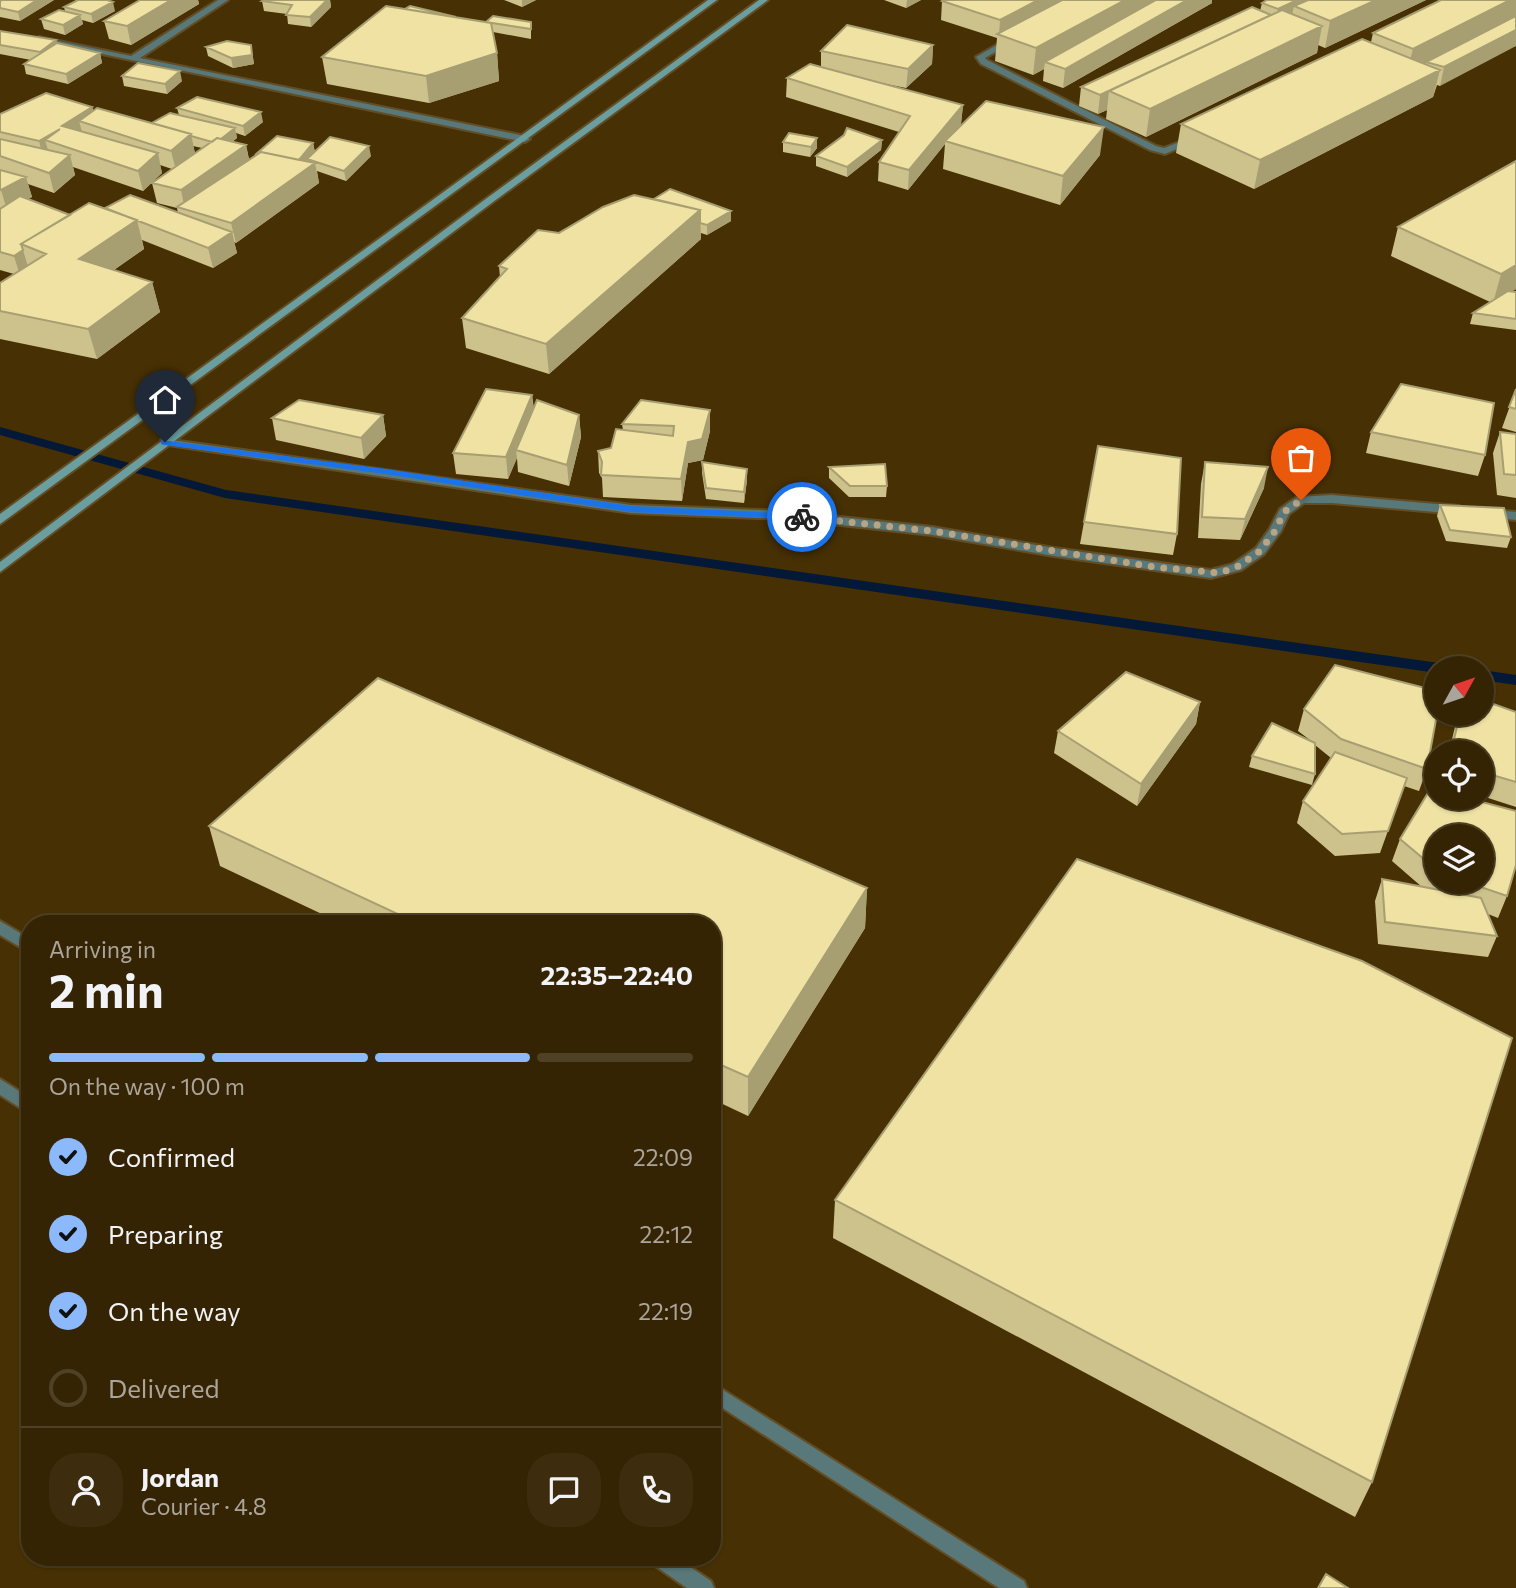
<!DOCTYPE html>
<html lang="en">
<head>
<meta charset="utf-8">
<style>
  :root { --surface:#352403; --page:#3d2c0d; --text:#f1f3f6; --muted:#aaa49a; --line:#4f4125; --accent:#8bb9fc }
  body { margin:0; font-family:Commissioner,sans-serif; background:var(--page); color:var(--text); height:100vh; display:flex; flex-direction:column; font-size:26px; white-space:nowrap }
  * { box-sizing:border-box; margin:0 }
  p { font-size:23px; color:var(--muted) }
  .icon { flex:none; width:38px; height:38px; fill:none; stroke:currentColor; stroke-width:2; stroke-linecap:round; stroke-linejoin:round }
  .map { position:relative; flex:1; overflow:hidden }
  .side { position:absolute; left:21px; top:915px; width:700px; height:651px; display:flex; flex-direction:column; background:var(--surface); border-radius:28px; box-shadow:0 2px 5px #0004,0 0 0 2px var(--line) }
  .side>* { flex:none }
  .needle { width:46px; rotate:50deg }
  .controls { position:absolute; left:1424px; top:656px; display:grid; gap:14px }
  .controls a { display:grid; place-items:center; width:70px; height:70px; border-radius:50%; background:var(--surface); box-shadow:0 2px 5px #0004,0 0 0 2px var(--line); font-size:35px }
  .pin { position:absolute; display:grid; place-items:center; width:60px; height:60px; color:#fff; margin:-72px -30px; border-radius:50% 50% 50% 0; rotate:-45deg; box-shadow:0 0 7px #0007 }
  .pin .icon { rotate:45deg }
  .courier { position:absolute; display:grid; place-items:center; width:70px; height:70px; margin:-35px; border:5px solid #1a73e8; border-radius:50%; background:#fff; color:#222; box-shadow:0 2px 9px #0007 }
  .summary em { font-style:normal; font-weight:700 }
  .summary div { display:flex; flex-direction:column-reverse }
  .summary { display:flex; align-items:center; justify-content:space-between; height:119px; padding:0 28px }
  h1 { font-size:46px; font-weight:700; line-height:52px }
  .bar { display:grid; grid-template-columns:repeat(4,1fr); gap:10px 7px; align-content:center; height:84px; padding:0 28px }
  .bar i { height:9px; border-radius:5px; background:var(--line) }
  .bar .current { background:var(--accent) }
  .bar p { grid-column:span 4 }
  .line { display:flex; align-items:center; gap:18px; padding:0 28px; border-top:2px solid var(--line) }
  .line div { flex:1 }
  .round { display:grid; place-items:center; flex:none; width:74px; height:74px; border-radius:28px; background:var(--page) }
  ol { padding:0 28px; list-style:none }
  li { display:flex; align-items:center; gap:21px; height:77px }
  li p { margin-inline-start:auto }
  li .icon { padding:7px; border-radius:50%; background:var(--accent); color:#111; stroke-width:4 }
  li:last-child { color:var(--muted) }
  li i { width:38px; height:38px; border:4px solid var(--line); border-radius:50% }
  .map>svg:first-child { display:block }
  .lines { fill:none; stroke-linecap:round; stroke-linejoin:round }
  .stream { fill:#041937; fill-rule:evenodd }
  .lane-casing { stroke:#634d24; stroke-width:4 }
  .street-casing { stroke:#634d24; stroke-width:4 }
  .secondary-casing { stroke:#634d24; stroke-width:4 }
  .lane { fill:#587879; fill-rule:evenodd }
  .street { fill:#587879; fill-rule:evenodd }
  .secondary { fill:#6a9e9f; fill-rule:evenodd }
  .wall { fill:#cec28c; fill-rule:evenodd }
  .shaded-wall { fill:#a79e72 }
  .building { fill:#efe2a3; stroke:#a79e72; stroke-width:2 }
  .route { fill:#1a73e8 }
  .done { stroke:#b9a584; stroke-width:7; stroke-dasharray:0 12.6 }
</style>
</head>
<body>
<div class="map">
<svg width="1516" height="1588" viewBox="0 0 1516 1588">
  <rect width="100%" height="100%" fill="#473004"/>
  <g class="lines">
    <!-- stream -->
    <path class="stream" d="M 0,427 L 226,490 L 1439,663 L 1446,668 L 1437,668 L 1437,673 L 225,498 L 0,435 Z
      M 1482,670 L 1516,675 L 1516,685 L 1482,680 Z"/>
    <defs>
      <path id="lane" d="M 1009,38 L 1016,40 L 985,58 L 987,60 L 1156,146 L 1164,148 L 1192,137 L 1197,140 L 1165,154 L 1150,150 L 981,64 L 976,57 Z
        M 0,1079 L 30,1098 L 30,1114 L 0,1095 Z
        M 651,1558 L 677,1558 L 711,1581 L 714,1588 L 687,1588 L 654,1565 Z"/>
      <path id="street" d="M 218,0 L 228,0 L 140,58 L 525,136 L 530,139 L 525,142 L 35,40 L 39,37 L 131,56 Z
        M 165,439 L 631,505 L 786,511 L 932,527 L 1054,548 L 1211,570 L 1233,564 L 1256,548 L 1269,530 L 1280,509 L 1297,497 L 1332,495 L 1459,506 L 1465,510 L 1459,514 L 1332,503 L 1304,503 L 1289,514 L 1281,531 L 1264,554 L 1241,570 L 1211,578 L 1054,556 L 932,535 L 786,519 L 631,513 L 161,444 L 161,440 Z
        M 1486,509 L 1516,512 L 1516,520 L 1482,516 L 1480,513 Z
        M 0,921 L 30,939 L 30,953 L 0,935 Z
        M 712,1383 L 1024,1581 L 1027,1588 L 999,1588 L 712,1401 Z"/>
      <path id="secondary" d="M 708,0 L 717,0 L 0,524 L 0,514 Z
        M 759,0 L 768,0 L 493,202 L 0,572 L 0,562 L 487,198 Z"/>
    </defs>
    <!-- lane casing -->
    <use href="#lane" class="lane-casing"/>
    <!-- street casing -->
    <use href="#street" class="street-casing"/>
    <!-- secondary casing -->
    <use href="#secondary" class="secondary-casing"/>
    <!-- lane -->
    <use href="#lane" class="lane"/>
    <!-- street -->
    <use href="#street" class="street"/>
    <!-- secondary -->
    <use href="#secondary" class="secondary"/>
  </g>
  <!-- wall -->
  <path class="wall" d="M 0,0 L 54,0 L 20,21 L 0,17 Z
    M 137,0 L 198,0 L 199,4 L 131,45 L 109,39 L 104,21 L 139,0 Z
    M 264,0 L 330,0 L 331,7 L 311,27 L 288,24 L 287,14 L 264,11 L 262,1 Z
    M 504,0 L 536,0 L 522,7 Z
    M 884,0 L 921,0 L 906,8 Z
    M 944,0 L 1212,0 L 1212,3 L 1063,88 L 1043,81 L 1044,69 L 1033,75 L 995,61 L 997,38 L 941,20 L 942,1 Z
    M 1426,0 L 1325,48 L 1318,45 L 1317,53 L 1146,137 L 1106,119 L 1107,110 L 1098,114 L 1079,106 L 1081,87 L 1260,11 L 1262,3 Z
    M 1516,0 L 1440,86 L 1437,85 L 1433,97 L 1254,189 L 1176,153 L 1181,124 L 1371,42 L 1373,33 Z
    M 64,7 L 115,11 L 93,23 L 82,20 L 83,24 L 65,35 L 44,29 L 41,19 L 65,11 Z
    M 456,17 L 486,22 L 531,22 L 531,39 L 493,32 L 497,53 L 499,81 L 429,103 L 327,84 L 322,57 Z
    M 0,31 L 56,40 L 57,44 L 100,53 L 102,63 L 68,84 L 26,74 L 24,64 L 31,60 L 0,54 Z
    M 251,45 L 254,64 L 233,68 L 208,56 L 206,47 Z
    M 933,45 L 932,64 L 906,88 L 876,82 L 963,105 L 961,124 L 957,130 L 1100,155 L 1060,205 L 943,169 L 945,144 L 908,190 L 878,181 L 879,162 L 899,132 L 786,97 L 787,78 L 821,67 L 821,51 Z
    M 122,76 L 182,81 L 167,94 L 124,86 Z
    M 92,107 L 93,110 L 152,123 L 179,115 L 177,108 L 263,122 L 245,136 L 236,133 L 237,138 L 232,142 L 246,145 L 249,159 L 313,143 L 315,152 L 371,156 L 346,181 L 317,171 L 319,183 L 236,243 L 234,242 L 237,253 L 213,268 L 142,240 L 144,249 L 114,270 L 152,282 L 160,312 L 97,359 L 0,339 L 0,283 L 14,274 L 0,270 L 0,209 L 1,209 L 0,208 L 0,114 ZM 193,146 L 202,148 L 195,153 ZM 160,165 L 172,169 L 152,183 L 157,203 L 177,208 L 178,213 L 105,208 L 106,209 L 70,215 L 28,199 L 32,197 L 28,184 L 54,193 L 75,175 L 73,167 L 143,191 L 162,173 Z
    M 817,138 L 817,148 L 810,157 L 783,152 L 783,142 Z
    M 882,140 L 881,150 L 847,177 L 816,166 L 816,156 Z
    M 1516,161 L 1516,289 L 1512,291 L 1516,292 L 1516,330 L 1470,324 L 1473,313 L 1490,302 L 1391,256 L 1398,227 Z
    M 603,207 L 731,221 L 707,235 L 701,233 L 701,239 L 549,374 L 466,348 L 462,318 L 500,277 L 499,266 Z
    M 1516,389 L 1516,432 L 1502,428 Z
    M 532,395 L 534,409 L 579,415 L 581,437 L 569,486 L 518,472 L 517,458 L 508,479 L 456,474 L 453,453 Z
    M 710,410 L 710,431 L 703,460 L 688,463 L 682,501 L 603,497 L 602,478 L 599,473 L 598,451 L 611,448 L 623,430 L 622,424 Z
    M 383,415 L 386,436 L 364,459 L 276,440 L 272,418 Z
    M 1371,432 L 1485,455 L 1478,476 L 1366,453 Z
    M 1500,432 L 1516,434 L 1516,498 L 1497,495 L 1493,453 Z
    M 702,462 L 747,480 L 744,503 L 706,499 L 702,473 Z
    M 1205,462 L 1264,488 L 1240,540 L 1198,538 L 1201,484 Z
    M 829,467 L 887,486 L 886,497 L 849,497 L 829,478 Z
    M 1440,505 L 1511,537 L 1507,548 L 1446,541 L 1437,516 Z
    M 1084,522 L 1177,534 L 1173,555 L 1080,544 Z
    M 1200,702 L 1196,724 L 1137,806 L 1054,753 L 1058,731 Z
    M 1304,709 L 1427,769 L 1419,791 L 1404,786 L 1380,853 L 1335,856 L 1297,823 L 1303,801 L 1331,758 L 1315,745 L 1315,774 L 1312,785 L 1249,767 L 1252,756 L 1310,740 L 1298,731 Z
    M 1516,712 L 1516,807 L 1482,796 L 1482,752 L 1449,752 L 1458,714 L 1482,714 Z
    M 1431,788 L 1437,790 L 1437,798 L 1467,798 L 1516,811 L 1516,865 L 1507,896 L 1498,918 L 1488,914 L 1497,936 L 1488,957 L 1378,944 L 1375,901 L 1382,879 L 1422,887 L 1392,861 L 1400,839 ZM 1437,836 L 1482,836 L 1482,882 L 1437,882 Z
    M 209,826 L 867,888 L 865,928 L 748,1116 L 712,1099 L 712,924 L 343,924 L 220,866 Z
    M 835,1200 L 1372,1482 L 1355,1517 L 833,1238 Z"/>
  <!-- shaded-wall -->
  <path class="shaded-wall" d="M 37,0 L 54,0 L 20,21 L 18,12 Z
    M 171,0 L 198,0 L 199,4 L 131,45 L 127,26 Z
    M 327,0 L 330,0 L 331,7 L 311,27 L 310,17 Z
    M 522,0 L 536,0 L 522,7 Z
    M 907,0 L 921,0 L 906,8 Z
    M 1038,0 L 1062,0 L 999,35 L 1000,20 Z
    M 1125,0 L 1170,0 L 1045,62 L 1044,69 L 1033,75 L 1036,48 Z
    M 1187,0 L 1212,0 L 1212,3 L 1063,88 L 1065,69 Z
    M 1297,0 L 1333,0 L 1294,6 L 1291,20 L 1274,28 L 1278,9 Z
    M 1376,0 L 1426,0 L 1325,48 L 1330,21 Z
    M 1510,0 L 1516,0 L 1516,20 L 1426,62 L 1425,67 L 1406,76 L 1413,49 Z
    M 113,2 L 115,11 L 93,23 L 91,14 Z
    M 80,15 L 83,24 L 65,35 L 63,25 Z
    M 1271,15 L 1109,91 L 1107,110 L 1098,114 L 1100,95 Z
    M 1322,26 L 1317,53 L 1146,137 L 1150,109 Z
    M 1516,30 L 1516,46 L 1440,86 L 1444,67 Z
    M 56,40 L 59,50 L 43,62 L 40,52 Z
    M 251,45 L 254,64 L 233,68 L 231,58 Z
    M 933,45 L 932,64 L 906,88 L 908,69 Z
    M 100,53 L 102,63 L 68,84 L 66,74 Z
    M 497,53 L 499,81 L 429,103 L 426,76 Z
    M 1440,70 L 1433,97 L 1254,189 L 1260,160 Z
    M 180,71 L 182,81 L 167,94 L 165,84 Z
    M 963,105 L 961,124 L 947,142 L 945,141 L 945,144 L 908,190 L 909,170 Z
    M 92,107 L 97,126 L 79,121 L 83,135 L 62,126 Z
    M 261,112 L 263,122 L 245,136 L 243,126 Z
    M 1104,127 L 1100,155 L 1060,205 L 1063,176 Z
    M 235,128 L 237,138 L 218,152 L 216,142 Z
    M 60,129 L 45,140 L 50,157 L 44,161 L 39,141 Z
    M 191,134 L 195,153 L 176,170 L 171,151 Z
    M 817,138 L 817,148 L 810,157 L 811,147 Z
    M 882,140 L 881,150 L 847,177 L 847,167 Z
    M 313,143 L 315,153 L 307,159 L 307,162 L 298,161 Z
    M 246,145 L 250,165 L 185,210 L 181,190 Z
    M 369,146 L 371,156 L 346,181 L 344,171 Z
    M 158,153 L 162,173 L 143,191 L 138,171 Z
    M 70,155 L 75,175 L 54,193 L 49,173 Z
    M 315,163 L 319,183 L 236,243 L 231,223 Z
    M 26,177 L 32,197 L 7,210 L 1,190 Z
    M 700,210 L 701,239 L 549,374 L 546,344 Z
    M 731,211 L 731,221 L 707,235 L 707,225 Z
    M 137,220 L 144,249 L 87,288 L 79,259 Z
    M 232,232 L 237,253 L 213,268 L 208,248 Z
    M 23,250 L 29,270 L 20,276 L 14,256 Z
    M 1516,265 L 1516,289 L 1493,303 L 1501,274 Z
    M 152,282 L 160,312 L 97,359 L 88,329 Z
    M 532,395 L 534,416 L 516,450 L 517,458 L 508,479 L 506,457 Z
    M 710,410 L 710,431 L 703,460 L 688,463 L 682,501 L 681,479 L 688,442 Z
    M 383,415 L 386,436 L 364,459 L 361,438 Z
    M 579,415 L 581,437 L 569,486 L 567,465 Z
    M 1268,467 L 1264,488 L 1240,540 L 1245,519 Z
    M 747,469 L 747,480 L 744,503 L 744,492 Z
    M 1200,702 L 1196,724 L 1137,806 L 1141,784 Z
    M 867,888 L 865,928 L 748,1116 L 748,1077 Z"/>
  <!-- building -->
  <path class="building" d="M 2,0 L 37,0 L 18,12 L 0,8 L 0,1 Z
    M 78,0 L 107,0 L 113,2 L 91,14 L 64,7 Z
    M 140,0 L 171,0 L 127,26 L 104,21 Z
    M 264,0 L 327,0 L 310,17 L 286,15 L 292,5 L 262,1 Z
    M 944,0 L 1038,0 L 1000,20 L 942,1 Z
    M 1062,0 L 1125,0 L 1036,48 L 997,34 Z
    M 1156,0 L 1187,0 L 1065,69 L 1045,62 Z
    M 1267,0 L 1297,0 L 1278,9 L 1262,3 Z
    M 1308,0 L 1376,0 L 1330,21 L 1294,6 Z
    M 1441,0 L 1510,0 L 1413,49 L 1373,33 Z
    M 386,6 L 491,23 L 497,53 L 426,76 L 322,57 Z
    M 410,6 L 456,17 L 405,9 Z
    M 1252,7 L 1271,15 L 1100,95 L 1081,87 Z
    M 59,10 L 80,15 L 63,25 L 41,19 Z
    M 1282,10 L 1322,26 L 1150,109 L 1109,91 Z
    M 493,16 L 531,22 L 531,29 L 486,22 Z
    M 1516,16 L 1516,30 L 1444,67 L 1426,62 Z
    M 847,25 L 933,45 L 908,69 L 821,51 Z
    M 0,31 L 56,40 L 40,52 L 0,45 Z
    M 1362,39 L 1440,70 L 1260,160 L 1181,124 Z
    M 227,41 L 251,45 L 252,55 L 231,58 L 206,47 Z
    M 57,43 L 100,53 L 66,74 L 24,64 Z
    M 138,63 L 180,71 L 165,84 L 122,76 Z
    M 810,64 L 963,105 L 909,170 L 879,162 L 910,116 L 787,78 Z
    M 46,93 L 92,107 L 62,126 L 158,153 L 138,171 L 45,140 L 60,129 L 39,141 L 0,132 L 0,114 Z
    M 197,97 L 261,112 L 243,126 L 177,108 Z
    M 986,101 L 1104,127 L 1063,176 L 945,141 Z
    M 97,108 L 191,134 L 171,151 L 79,121 Z
    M 170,113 L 235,128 L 221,139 L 217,138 L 212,142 L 191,136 L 191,134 L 152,123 Z
    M 847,128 L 882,140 L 847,167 L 816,156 L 844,135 Z
    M 789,133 L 817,138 L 811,147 L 783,142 Z
    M 277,136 L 313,143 L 299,160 L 261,152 L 255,155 Z
    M 330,137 L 369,146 L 344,171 L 307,159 Z
    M 217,138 L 246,145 L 181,190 L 152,183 Z
    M 0,139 L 70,155 L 49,173 L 0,156 Z
    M 261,152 L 315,163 L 231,223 L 177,207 Z
    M 1516,161 L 1516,265 L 1501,274 L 1398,227 Z
    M 0,170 L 26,177 L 1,190 L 0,190 Z
    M 670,189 L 731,211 L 707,225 L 700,223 L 700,210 L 654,199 Z
    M 130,195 L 232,232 L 208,248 L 105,208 Z
    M 634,195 L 700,210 L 546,344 L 462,318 L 507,269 L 499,266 L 538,230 L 559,233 L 603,207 Z
    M 20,196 L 70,215 L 21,244 L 23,250 L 14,256 L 0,252 L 0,209 Z
    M 89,203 L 137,220 L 79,259 L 152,282 L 88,329 L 0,311 L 0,283 L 46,254 L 21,244 Z
    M 1508,291 L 1516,292 L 1516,319 L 1473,313 Z
    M 1401,384 L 1494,403 L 1485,455 L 1371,432 Z
    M 486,389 L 532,395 L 506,457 L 453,453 Z
    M 1516,389 L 1516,409 L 1509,407 Z
    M 299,400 L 383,415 L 361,438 L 272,418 Z
    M 537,400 L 579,415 L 567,465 L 516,450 Z
    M 641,400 L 710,410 L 702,439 L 688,442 L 681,479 L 601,475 L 602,462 L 598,451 L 611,448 L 616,429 L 673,436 L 674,426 L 622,424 Z
    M 1500,432 L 1516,434 L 1516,475 L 1504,474 Z
    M 1098,446 L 1181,458 L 1177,534 L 1084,522 Z
    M 702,462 L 747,469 L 744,492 L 706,488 Z
    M 1205,462 L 1268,467 L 1245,519 L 1202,517 Z
    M 885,464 L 887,486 L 850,486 L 829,467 Z
    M 1440,505 L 1504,508 L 1511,537 L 1450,530 Z
    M 1335,665 L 1437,691 L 1437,714 L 1427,769 L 1341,739 L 1304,709 Z
    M 1126,672 L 1200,702 L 1141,784 L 1058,731 Z
    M 378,678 L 867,888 L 748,1077 L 712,1061 L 712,924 L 419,924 L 209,826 Z
    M 1482,700 L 1516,712 L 1516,782 L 1482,772 L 1482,752 L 1451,752 L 1460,714 L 1482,714 Z
    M 1272,723 L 1315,743 L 1315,774 L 1252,756 Z
    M 1335,752 L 1407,778 L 1388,831 L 1342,834 L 1303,801 Z
    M 1431,788 L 1437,790 L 1437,798 L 1467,798 L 1516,811 L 1516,865 L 1507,896 L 1466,882 L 1482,882 L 1482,836 L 1437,836 L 1437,870 L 1400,839 Z
    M 1077,859 L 1362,961 L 1512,1038 L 1372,1482 L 835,1200 Z
    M 1382,879 L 1481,898 L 1497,936 L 1385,922 Z
    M 1326,1574 L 1348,1588 L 1318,1588 Z"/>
  <!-- route -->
  <path class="route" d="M 161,440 L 386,469 L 631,506 L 802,514 L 807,517 L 802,519 L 631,512 L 386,474 L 165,445 L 161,444 Z"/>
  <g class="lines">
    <!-- done -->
    <path class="done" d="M 802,517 L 932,531 L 1154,567 L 1219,573 L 1237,567 L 1260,551 L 1275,531 L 1284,512 L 1301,500"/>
  </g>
</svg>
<div class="controls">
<a><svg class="needle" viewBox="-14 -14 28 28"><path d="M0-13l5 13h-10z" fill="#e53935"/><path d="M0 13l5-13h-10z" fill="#aaa49a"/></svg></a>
<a><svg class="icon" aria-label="locate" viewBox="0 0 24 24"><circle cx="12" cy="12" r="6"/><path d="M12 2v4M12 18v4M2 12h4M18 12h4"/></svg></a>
<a><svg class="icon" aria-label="layers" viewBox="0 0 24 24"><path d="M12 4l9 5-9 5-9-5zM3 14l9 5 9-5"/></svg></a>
</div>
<div class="pin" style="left:1301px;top:500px;background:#ea580c"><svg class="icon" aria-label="bag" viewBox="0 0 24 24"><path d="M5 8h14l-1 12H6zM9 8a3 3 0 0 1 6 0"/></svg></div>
<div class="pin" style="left:165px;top:442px;background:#1f2937"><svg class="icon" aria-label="home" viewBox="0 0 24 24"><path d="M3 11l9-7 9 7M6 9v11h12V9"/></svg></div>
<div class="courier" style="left:802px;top:517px"><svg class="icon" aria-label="bike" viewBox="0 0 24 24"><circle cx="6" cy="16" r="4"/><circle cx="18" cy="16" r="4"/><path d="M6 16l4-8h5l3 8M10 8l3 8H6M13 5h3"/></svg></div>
<section class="side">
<div class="summary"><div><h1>2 min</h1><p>Arriving in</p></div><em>22:35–22:40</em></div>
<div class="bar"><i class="current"></i><i class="current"></i><i class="current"></i><i></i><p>On the way · 100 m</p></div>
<ol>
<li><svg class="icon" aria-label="check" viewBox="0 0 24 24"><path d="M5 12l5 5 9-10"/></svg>Confirmed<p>22:09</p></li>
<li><svg class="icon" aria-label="check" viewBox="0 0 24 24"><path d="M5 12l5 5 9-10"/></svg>Preparing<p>22:12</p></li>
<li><svg class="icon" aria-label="check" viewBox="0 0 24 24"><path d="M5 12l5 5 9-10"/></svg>On the way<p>22:19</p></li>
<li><i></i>Delivered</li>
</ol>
<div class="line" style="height:126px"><a class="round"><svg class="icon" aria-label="person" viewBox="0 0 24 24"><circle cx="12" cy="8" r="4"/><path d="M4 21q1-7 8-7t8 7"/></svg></a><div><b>Jordan</b><p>Courier · 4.8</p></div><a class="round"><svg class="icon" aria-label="chat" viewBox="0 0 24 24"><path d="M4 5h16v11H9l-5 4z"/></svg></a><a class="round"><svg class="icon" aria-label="phone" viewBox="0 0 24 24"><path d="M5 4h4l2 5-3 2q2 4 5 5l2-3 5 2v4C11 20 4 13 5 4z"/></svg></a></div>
</section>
</div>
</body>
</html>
